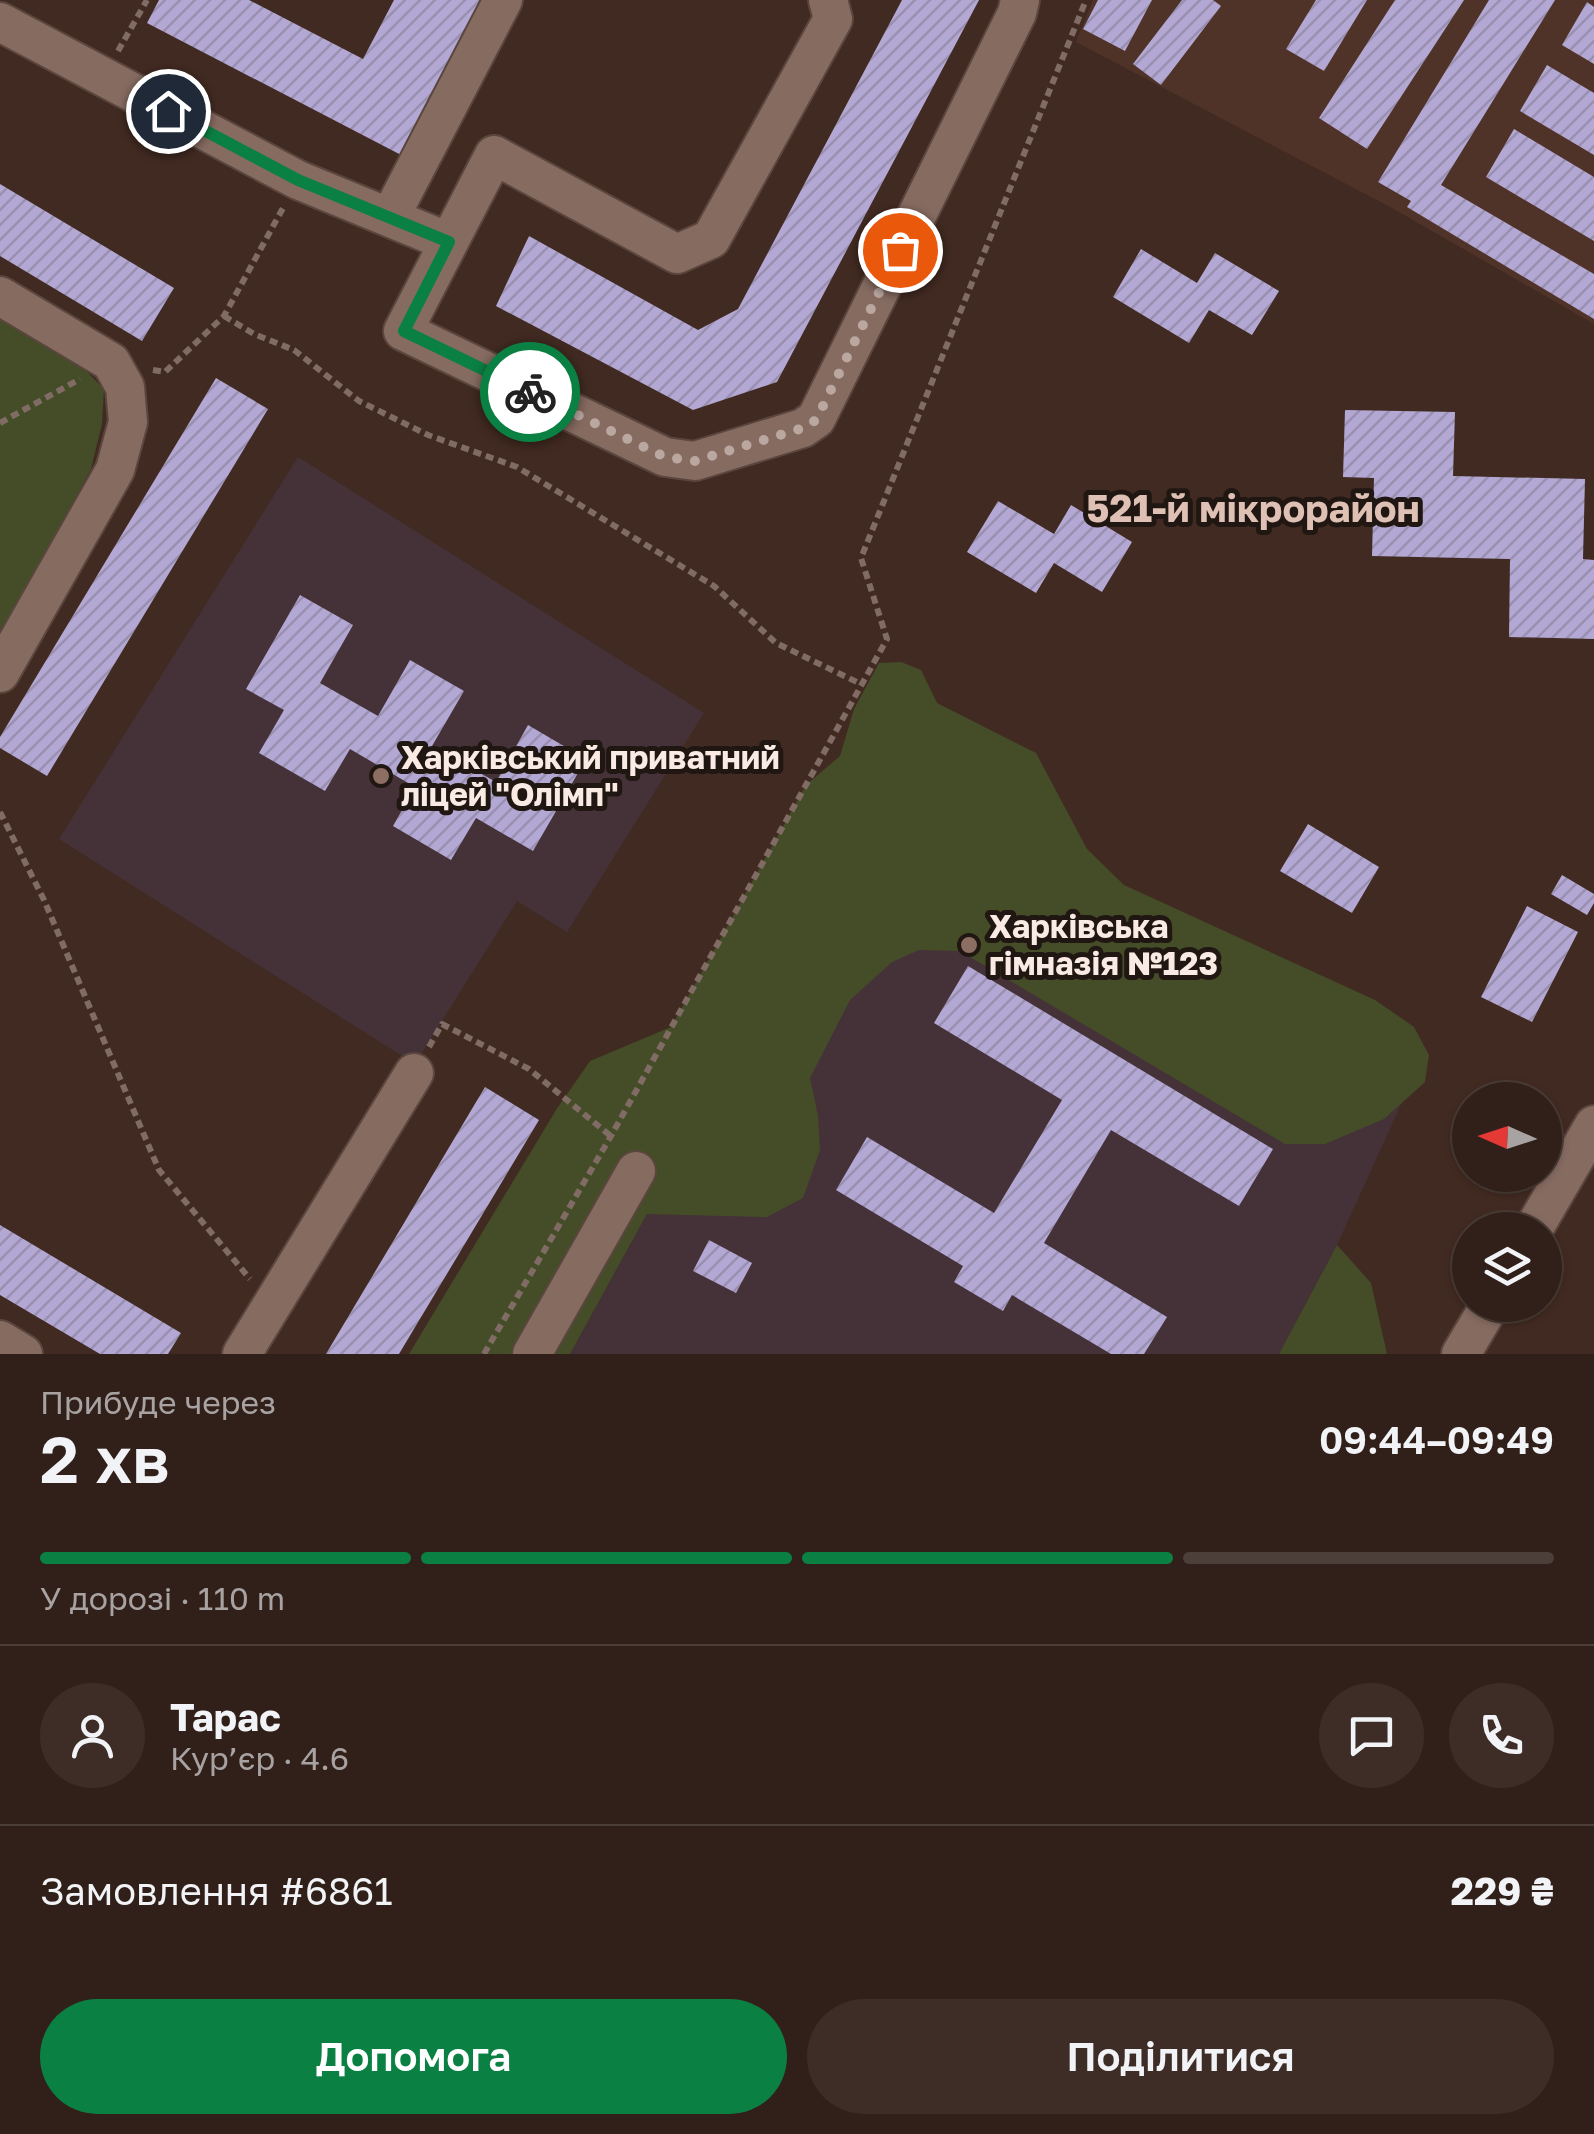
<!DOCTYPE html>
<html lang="uk">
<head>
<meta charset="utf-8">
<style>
  :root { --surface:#312019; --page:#3d2d26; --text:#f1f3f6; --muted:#a8a3a2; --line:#4c3e38; --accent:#0b8043 }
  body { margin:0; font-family:"Golos Text",sans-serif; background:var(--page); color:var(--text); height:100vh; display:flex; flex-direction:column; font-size:38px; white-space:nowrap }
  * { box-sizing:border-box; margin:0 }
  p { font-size:32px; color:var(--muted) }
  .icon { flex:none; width:55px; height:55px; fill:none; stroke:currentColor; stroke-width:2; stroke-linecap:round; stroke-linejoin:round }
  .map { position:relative; height:1354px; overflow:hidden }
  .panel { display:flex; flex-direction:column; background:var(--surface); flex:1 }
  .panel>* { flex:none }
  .needle { width:65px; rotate:273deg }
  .controls { position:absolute; left:1452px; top:1082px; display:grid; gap:20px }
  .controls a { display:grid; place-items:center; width:110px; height:110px; border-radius:50%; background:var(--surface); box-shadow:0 2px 8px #0004,0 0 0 2px var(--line); font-size:50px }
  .pin { position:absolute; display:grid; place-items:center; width:85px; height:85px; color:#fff; margin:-42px; border:5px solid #fff; border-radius:50%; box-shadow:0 2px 10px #0007 }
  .courier { position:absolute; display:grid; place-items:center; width:100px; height:100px; margin:-50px; border:8px solid #0b8043; border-radius:50%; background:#fff; color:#222; box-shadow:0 2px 12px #0007 }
  .summary em { font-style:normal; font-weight:600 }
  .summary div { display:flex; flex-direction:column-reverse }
  .summary { display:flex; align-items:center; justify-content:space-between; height:170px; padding:0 40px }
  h1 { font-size:65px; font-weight:600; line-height:75px }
  .bar { display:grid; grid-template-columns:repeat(4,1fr); gap:15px 10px; align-content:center; height:120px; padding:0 40px }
  .bar i { height:12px; border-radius:8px; background:var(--line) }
  .bar .selected { background:var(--accent) }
  .bar p { grid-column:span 4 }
  .line { display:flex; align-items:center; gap:25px; padding:0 40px; border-top:2px solid var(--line) }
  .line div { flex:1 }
  .round { display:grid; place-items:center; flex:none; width:105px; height:105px; border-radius:52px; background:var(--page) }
  .cta { display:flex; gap:20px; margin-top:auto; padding:20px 40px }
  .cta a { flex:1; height:115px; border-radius:60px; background:var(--accent); color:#fff; font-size:40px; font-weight:600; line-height:115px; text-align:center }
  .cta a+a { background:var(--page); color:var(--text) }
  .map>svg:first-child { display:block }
  .built { fill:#503328 }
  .education { fill:#453239 }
  .garden { fill:#444d28 }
  .building { fill:url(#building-hatch) }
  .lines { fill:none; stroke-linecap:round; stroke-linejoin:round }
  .minor-casing { stroke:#5a463e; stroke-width:42 }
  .path { stroke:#806c64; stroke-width:6; stroke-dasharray:8 5; stroke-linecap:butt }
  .minor { stroke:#866b61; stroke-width:38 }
  .done { stroke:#b9a7a0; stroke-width:10; stroke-dasharray:0 18 }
  .route { stroke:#0b8043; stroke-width:12 }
  .education-dot { fill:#8d6e63; stroke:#201612; stroke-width:4 }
  .labels { text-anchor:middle; stroke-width:10; stroke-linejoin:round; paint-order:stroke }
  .poi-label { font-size:32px; font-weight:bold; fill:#faeae4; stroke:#201612; text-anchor:start }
  .quarter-label { font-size:38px; font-weight:bold; fill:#dfc0b5; stroke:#201612 }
</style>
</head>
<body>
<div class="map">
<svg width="1594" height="1354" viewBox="0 0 1594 1354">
  <defs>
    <pattern id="building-hatch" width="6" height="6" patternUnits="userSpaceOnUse" patternTransform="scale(2.5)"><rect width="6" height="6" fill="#b3a8d4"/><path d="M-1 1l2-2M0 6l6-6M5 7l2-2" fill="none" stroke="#9990b0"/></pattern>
  </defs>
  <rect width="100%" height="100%" fill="#412a21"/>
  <!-- built -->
  <path class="built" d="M 1093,0 L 1594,0 L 1594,324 L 1392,208 L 1076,42 Z"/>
  <!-- education -->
  <path class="education" d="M 298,457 L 704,713 L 567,932 L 517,901 L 415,1064 L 59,839 Z
    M 875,801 L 1408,1089 L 1337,1245 L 1279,1354 L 570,1354 Z"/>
  <!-- garden -->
  <path class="garden" d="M 0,313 L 75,360 L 104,389 L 102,424 L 91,469 L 0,636 Z
    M 901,662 L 921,670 L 937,703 L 1036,753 L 1087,849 L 1124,885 L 1375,1000 L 1414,1027 L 1429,1055 L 1425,1082 L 1384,1119 L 1325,1144 L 1285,1144 L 960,951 L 919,950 L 892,962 L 850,1000 L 810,1078 L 818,1116 L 820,1150 L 803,1198 L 767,1217 L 647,1214 L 570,1354 L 409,1354 L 556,1110 L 590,1061 L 671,1027 L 806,785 L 840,756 L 854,709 L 879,663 Z
    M 1337,1245 L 1371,1283 L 1387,1354 L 1279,1354 Z"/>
  <!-- building -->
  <path class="building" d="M 159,0 L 249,0 L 363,59 L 394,0 L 484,0 L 403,156 L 147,23 Z
    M 902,0 L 979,0 L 777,382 L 693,410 L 496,306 L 529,236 L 698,330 L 738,309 Z
    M 1098,0 L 1152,0 L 1125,51 L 1083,29 Z
    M 1182,0 L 1213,0 L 1221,6 L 1161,85 L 1133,64 Z
    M 1316,0 L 1367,0 L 1324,71 L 1286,49 Z
    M 1395,0 L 1464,0 L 1367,149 L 1319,118 Z
    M 1489,0 L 1555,0 L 1441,185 L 1594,274 L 1594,319 L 1407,207 L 1411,201 L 1378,182 Z
    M 1587,2 L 1594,7 L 1594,64 L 1562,45 Z
    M 1547,65 L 1594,93 L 1594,155 L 1520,111 Z
    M 1514,129 L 1594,177 L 1594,241 L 1486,177 Z
    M 0,184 L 174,288 L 142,341 L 0,256 Z
    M 1141,249 L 1197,283 L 1215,253 L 1279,291 L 1252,335 L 1209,310 L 1189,343 L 1113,297 Z
    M 216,378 L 268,409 L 47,776 L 0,748 L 0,737 Z
    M 1345,410 L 1455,412 L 1453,476 L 1585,479 L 1583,559 L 1594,560 L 1594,639 L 1509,637 L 1510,559 L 1372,556 L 1374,478 L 1343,477 Z
    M 998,501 L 1054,534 L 1071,505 L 1132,542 L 1102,592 L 1054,563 L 1036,593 L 967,552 Z
    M 300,595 L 353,625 L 320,683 L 378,716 L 410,660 L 464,691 L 432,746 L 496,782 L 528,725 L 586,759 L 533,851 L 476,818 L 451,860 L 393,826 L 415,787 L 350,749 L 325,791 L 259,753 L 284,710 L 246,689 Z
    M 1308,824 L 1379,867 L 1352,913 L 1280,871 Z
    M 1562,875 L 1594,894 L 1594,903 L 1587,915 L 1551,894 Z
    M 1527,906 L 1578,932 L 1532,1022 L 1481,997 Z
    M 968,966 L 1273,1149 L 1239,1206 L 1111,1130 L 1044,1243 L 1167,1317 L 1144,1354 L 1111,1354 L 1012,1295 L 1003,1311 L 954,1282 L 963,1266 L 836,1190 L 867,1137 L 994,1213 L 1062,1100 L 934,1023 Z
    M 485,1087 L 539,1120 L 399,1354 L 326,1354 Z
    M 0,1225 L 181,1333 L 168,1354 L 100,1354 L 0,1295 Z
    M 709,1240 L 752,1263 L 736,1293 L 693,1271 Z"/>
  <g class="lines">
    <defs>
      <path id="minor" d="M 0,22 L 298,180 L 449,242 L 403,331 L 665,457 L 695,461 L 803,428 L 816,419 L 1017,13 L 1020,0
        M 390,217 L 503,0
        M 449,242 L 494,155 L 677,254 L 711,239 L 833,19 L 828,0
        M 0,296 L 111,362 L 125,387 L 128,422 L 115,470 L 0,673
        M 1533,1230 L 1594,1125
        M 0,1340 L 23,1354
        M 242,1354 L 414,1073
        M 532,1354 L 636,1171
        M 1461,1354 L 1490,1305"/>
    </defs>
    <!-- minor casing -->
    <use href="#minor" class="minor-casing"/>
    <!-- path -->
    <path class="path" d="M 118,51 L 147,0
      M 224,316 L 254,334 L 294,350 L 359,401 L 428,435 L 517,467 L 714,586 L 776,643 L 861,684
      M 153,370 L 165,372 L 224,316 L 283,208
      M 0,423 L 80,379
      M 0,812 L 44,900 L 159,1170 L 250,1279
      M 429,1047 L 442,1024 L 529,1069 L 612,1137
      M 484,1354 L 611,1136 L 887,639 L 861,558 L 1086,0"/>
    <!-- minor -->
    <use href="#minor" class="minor"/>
  </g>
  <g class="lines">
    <!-- done -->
    <path class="done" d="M 530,392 L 665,457 L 695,461 L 803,428 L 816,420 L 900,250"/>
    <!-- route -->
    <path class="route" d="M 168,111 L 298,180 L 449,242 L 404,331 L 530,392"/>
  </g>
  <!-- markers -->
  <g class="education-dot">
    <circle cx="381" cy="776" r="10"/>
    <circle cx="969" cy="945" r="10"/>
  </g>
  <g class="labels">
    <!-- poi labels -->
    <g class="poi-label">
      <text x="401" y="769">Харківський приватний<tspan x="401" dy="37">ліцей "Олімп"</tspan></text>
      <text x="989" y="938">Харківська<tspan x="989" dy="37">гімназія №123</tspan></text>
    </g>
    <!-- quarter labels -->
    <g class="quarter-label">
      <text x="1253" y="522">521-й мікрорайон</text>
    </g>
  </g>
</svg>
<div class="controls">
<a><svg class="needle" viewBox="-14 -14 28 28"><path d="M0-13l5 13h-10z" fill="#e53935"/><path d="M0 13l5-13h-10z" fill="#a8a3a2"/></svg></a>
<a><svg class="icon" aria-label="layers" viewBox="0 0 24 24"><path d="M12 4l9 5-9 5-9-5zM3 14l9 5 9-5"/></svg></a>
</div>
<div class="pin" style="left:900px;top:250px;background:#ea580c"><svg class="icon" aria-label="bag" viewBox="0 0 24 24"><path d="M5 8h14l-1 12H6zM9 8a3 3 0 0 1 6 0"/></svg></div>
<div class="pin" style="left:168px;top:111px;background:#1f2937"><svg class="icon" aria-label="home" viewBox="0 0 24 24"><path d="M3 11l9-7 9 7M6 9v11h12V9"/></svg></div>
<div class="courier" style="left:530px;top:392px"><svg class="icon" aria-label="bike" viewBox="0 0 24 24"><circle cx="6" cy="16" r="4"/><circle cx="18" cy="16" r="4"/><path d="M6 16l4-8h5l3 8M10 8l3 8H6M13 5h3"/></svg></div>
</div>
<section class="panel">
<div class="summary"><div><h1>2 хв</h1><p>Прибуде через</p></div><em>09:44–09:49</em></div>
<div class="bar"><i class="selected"></i><i class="selected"></i><i class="selected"></i><i></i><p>У дорозі · 110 m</p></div>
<div class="line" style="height:180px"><a class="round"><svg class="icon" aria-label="person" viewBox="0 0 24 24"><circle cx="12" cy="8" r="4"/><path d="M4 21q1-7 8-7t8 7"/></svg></a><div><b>Тарас</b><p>Кур’єр · 4.6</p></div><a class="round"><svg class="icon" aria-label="chat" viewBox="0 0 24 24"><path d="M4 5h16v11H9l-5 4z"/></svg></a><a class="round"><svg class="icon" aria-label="phone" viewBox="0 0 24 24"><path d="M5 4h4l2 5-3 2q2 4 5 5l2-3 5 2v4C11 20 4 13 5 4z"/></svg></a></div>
<div class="line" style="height:130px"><div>Замовлення #6861</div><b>229 ₴</b></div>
<div class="cta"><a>Допомога</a><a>Поділитися</a></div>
</section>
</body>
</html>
